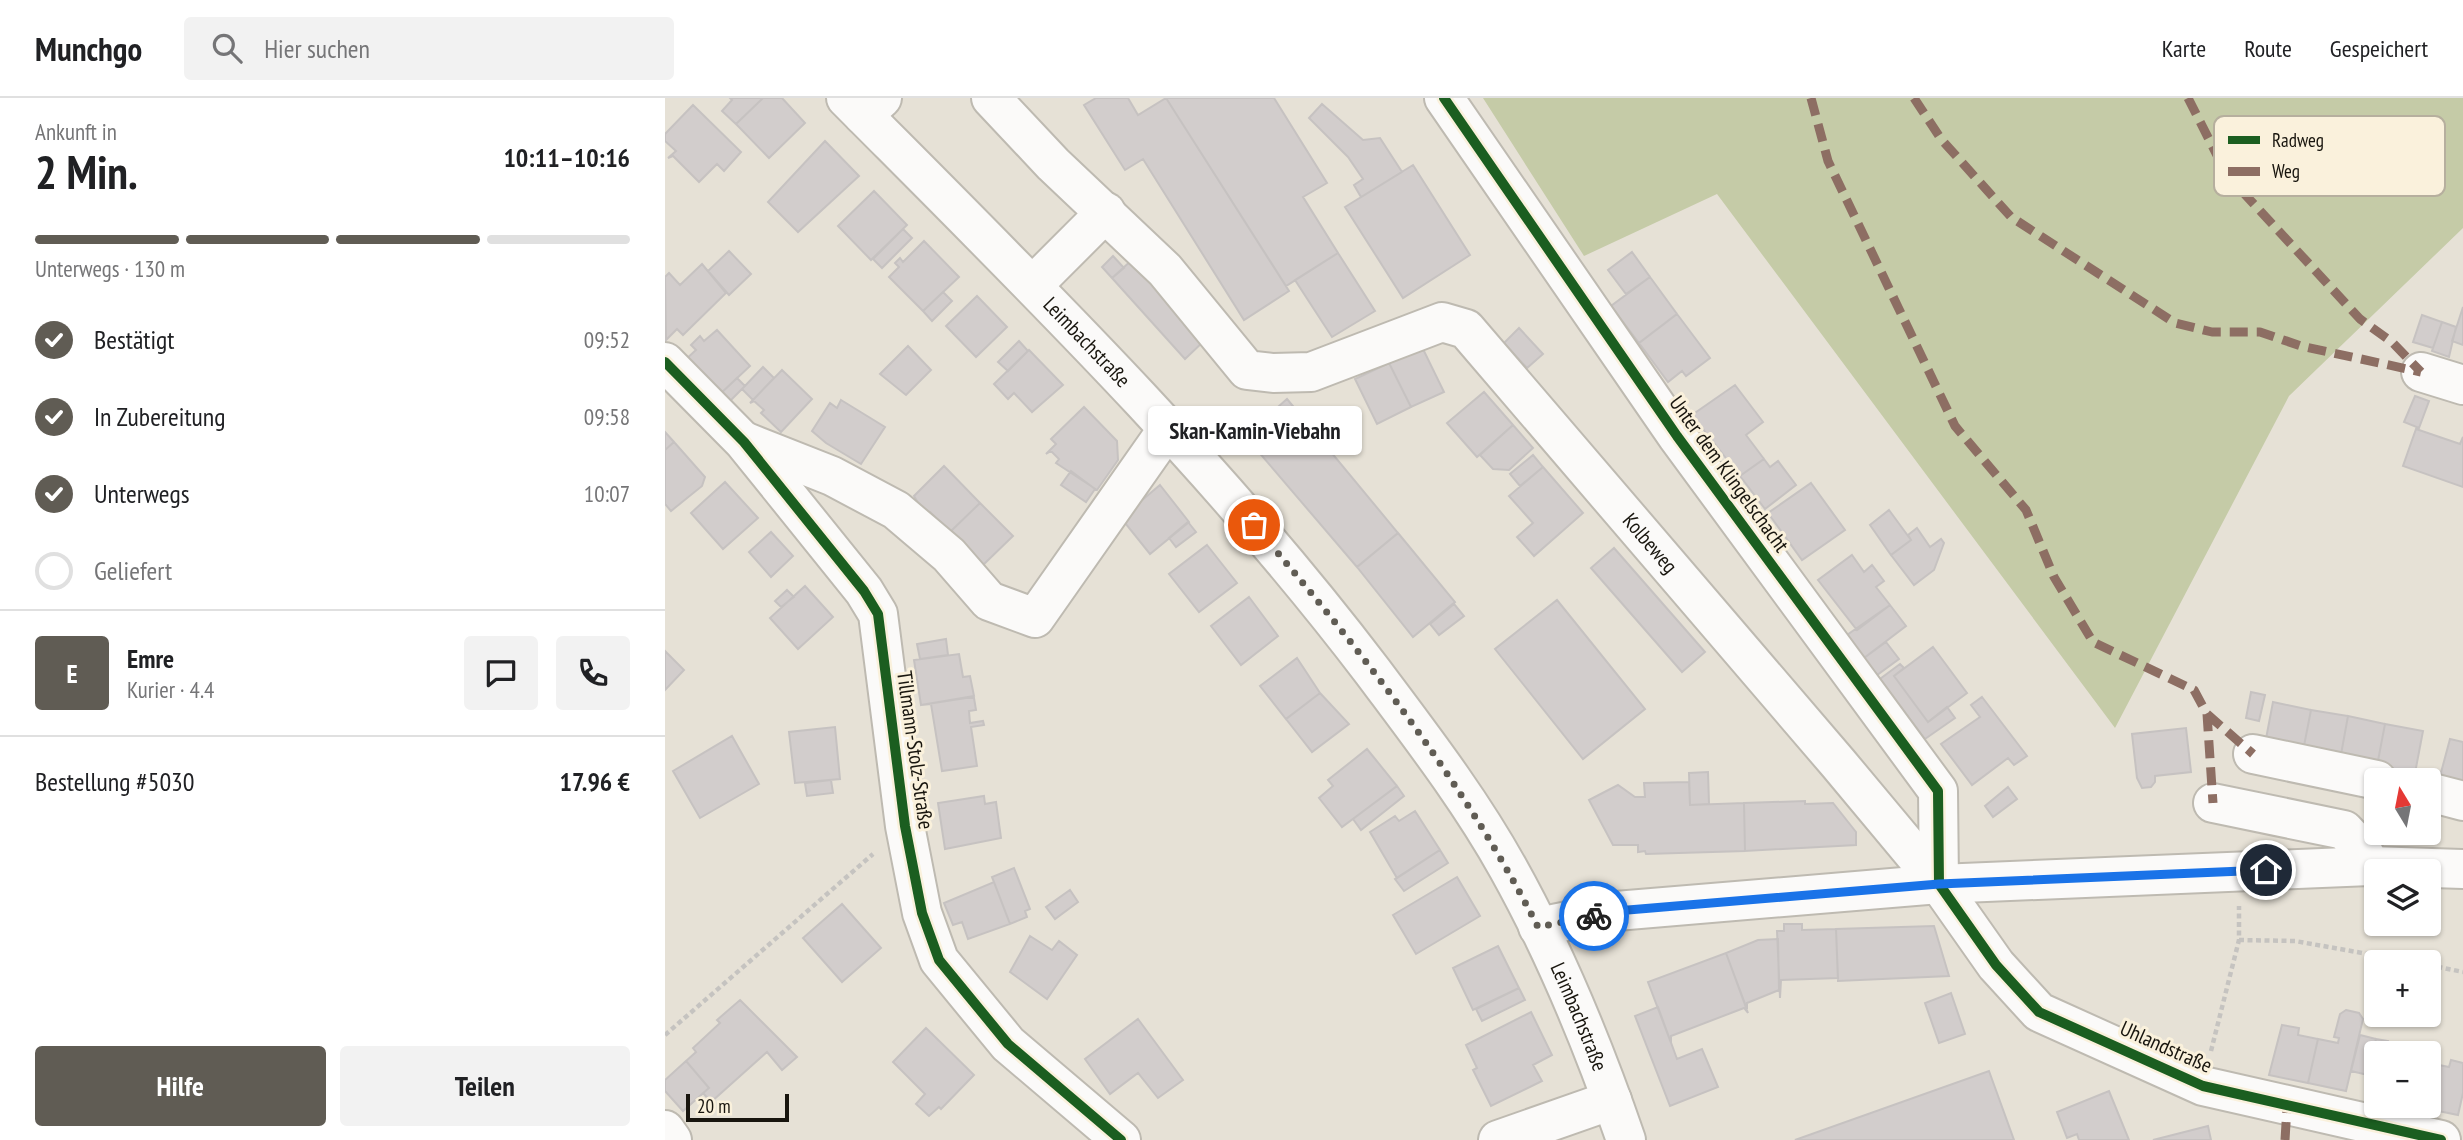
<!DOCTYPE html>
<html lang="de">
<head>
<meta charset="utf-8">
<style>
  :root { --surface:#fff; --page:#f2f2f2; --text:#202124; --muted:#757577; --line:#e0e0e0; --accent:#605c54 }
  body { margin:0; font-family:"PT Sans Narrow",sans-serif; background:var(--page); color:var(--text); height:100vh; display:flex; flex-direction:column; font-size:26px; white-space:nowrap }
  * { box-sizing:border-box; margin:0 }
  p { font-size:23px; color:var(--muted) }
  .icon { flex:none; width:38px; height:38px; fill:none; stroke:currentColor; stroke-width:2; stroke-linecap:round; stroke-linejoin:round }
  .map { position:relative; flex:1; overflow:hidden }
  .panel { display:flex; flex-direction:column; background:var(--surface); width:665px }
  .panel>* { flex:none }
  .needle { width:46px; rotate:350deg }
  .buttons { position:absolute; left:1699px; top:670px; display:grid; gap:14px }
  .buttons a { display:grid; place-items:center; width:77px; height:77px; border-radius:7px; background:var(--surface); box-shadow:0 2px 5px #0004; font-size:35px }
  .scale { position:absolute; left:21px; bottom:18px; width:103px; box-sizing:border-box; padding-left:7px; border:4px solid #18150e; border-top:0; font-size:19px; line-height:24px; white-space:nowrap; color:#18150e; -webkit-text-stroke:5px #faf1dc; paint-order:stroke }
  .pin { position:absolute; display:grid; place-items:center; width:60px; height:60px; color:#fff; margin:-30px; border:4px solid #fff; border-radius:50%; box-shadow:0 2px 7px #0007 }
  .courier { position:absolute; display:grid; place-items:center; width:70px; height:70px; margin:-35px; border:5px solid #1a73e8; border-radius:50%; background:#fff; color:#222; box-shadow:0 2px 9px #0007 }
  .bubble { position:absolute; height:49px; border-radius:7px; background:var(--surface); box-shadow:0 2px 5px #0004; font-size:23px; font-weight:600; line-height:49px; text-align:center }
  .headline em { font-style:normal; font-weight:600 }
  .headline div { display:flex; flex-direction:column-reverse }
  .headline { display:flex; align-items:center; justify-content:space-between; height:119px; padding:0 35px }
  h1 { font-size:46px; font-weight:600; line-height:52px }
  .bar { display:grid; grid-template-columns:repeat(4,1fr); gap:10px 7px; align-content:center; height:84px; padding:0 35px }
  .bar i { height:9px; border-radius:5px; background:var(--line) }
  .bar .selected { background:var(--accent) }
  .bar p { grid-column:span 4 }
  .line { display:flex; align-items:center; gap:18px; padding:0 35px; border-top:2px solid var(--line) }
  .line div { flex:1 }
  .round { display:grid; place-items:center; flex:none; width:74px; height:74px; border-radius:7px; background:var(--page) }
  ol { padding:0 35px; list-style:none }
  li { display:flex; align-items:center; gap:21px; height:77px }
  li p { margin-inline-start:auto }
  li .icon { padding:7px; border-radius:50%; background:var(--accent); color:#fff; stroke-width:4 }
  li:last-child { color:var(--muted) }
  li i { width:38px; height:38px; border:4px solid var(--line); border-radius:50% }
  .action { display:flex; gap:14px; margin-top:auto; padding:14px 35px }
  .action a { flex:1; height:80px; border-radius:7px; background:var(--accent); color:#fff; font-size:28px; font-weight:600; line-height:80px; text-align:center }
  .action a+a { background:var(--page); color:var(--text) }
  header { display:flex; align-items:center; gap:42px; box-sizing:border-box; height:98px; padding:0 35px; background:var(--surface); border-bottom:2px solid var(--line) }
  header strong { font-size:33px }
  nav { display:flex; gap:38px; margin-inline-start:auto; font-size:24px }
  .search { width:490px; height:63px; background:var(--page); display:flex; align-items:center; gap:18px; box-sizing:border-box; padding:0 24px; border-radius:7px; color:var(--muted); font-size:26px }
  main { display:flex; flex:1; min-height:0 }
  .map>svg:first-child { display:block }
  .green { fill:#c5cba7 }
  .building { fill:#d2cdcc; stroke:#c6c2c1; stroke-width:2 }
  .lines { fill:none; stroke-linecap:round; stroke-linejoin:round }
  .minor-casing { stroke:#bebab1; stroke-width:42 }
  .major-casing { stroke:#bebab1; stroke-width:42 }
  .path { stroke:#c5c3c0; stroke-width:4.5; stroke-dasharray:5 3.5; stroke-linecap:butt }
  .minor { stroke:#fbfaf9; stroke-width:38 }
  .major { stroke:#fbfaf9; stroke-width:38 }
  .quiet { stroke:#8d6e63; stroke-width:9; stroke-dasharray:18 9; stroke-linecap:butt }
  .cycleway-casing { stroke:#faf1dc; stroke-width:15 }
  .cycleway { stroke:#1b5e20; stroke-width:10 }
  .done { stroke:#605c54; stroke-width:7; stroke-dasharray:0 12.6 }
  .route { stroke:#1a73e8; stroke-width:9 }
  .labels { text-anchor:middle; stroke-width:6; stroke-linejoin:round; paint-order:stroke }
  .street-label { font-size:21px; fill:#18150e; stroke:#faf1dc }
  .key { fill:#faf1dc; stroke:#b6af9e; stroke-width:2 }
  .key-label { font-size:19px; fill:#18150e }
</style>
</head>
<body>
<header>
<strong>Munchgo</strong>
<div class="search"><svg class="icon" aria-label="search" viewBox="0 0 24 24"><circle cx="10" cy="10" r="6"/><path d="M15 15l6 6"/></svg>Hier suchen</div>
<nav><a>Karte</a><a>Route</a><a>Gespeichert</a></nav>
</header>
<main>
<section class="panel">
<div class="headline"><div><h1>2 Min.</h1><p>Ankunft in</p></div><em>10:11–10:16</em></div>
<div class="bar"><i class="selected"></i><i class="selected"></i><i class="selected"></i><i></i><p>Unterwegs · 130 m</p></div>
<ol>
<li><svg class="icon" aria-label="check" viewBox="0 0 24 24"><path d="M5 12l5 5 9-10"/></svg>Bestätigt<p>09:52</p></li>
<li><svg class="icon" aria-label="check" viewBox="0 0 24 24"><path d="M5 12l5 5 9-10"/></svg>In Zubereitung<p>09:58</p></li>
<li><svg class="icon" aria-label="check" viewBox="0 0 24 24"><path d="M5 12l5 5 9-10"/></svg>Unterwegs<p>10:07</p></li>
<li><i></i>Geliefert</li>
</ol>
<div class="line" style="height:126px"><b class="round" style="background:var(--accent);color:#fff">E</b><div><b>Emre</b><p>Kurier · 4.4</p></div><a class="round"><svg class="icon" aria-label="chat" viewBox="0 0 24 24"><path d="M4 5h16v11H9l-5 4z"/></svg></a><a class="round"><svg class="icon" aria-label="phone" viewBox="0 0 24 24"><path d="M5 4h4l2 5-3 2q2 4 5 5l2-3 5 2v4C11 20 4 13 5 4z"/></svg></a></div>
<div class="line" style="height:91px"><div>Bestellung #5030</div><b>17.96 €</b></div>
<div class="action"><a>Hilfe</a><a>Teilen</a></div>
</section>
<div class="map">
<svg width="1798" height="1042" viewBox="0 0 1798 1042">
  <rect width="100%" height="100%" fill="#e6e1d6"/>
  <!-- green -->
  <path class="green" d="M 818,0 L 1798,0 L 1798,130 L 1624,298 L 1450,630 L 1052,96 L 919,158 Z"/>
  <!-- building -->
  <path class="building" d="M 65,0 L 98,0 L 71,26 L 57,13 L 67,2 Z
    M 98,0 L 117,0 L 140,25 L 104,60 L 71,26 Z
    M 431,0 L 463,0 L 473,17 L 501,0 L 624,193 L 579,222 L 478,61 L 460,72 L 419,7 Z
    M 501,0 L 609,0 L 662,85 L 638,99 L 673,155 L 621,188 Z
    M 657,6 L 698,42 L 715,40 L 737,74 L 696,99 L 689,87 L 698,81 L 683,59 L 644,20 Z
    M 28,7 L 76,54 L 59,73 L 52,66 L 34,84 L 8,58 L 3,60 L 11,53 L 0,43 L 0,36 Z
    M 160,43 L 194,78 L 133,134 L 103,104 Z
    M 748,67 L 805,157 L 738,200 L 680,109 Z
    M 209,93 L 242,127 L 206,162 L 173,128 Z
    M 238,131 L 247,140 L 217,170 L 208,161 Z
    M 259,143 L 294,179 L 258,213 L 224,179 L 234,169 L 230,165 L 235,160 L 238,164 Z
    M 64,153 L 86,176 L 64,197 L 43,173 Z
    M 967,154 L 985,179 L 961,196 L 943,172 Z
    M 673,155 L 710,213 L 667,239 L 630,182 Z
    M 448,158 L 459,170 L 447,180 L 437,169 Z
    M 468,161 L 540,242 L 520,261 L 447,180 Z
    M 37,166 L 61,195 L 18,237 L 12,231 L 1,242 L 0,179 L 4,175 L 15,187 Z
    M 985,179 L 1012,216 L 974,245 L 946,208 Z
    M 278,194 L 287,203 L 267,223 L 258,213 Z
    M 312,198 L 342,229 L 311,259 L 281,228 Z
    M 1798,209 L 1798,247 L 1787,243 Z
    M 1012,216 L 1045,260 L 1021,278 L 1017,273 L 1003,284 L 974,245 Z
    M 1757,217 L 1777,224 L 1768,250 L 1748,244 Z
    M 1777,224 L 1791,229 L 1784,259 L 1767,253 Z
    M 854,230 L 878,256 L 862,270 L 839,245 Z
    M 52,232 L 85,268 L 54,297 L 19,263 L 31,252 L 26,247 L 35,238 L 39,243 Z
    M 354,243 L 363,253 L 343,273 L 333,264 Z
    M 243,248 L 266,272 L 241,297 L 215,276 Z
    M 757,249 L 779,294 L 746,309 L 724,265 Z
    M 364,252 L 398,287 L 367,314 L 349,295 L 343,301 L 329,286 Z
    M 724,265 L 746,309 L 712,326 L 690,281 Z
    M 98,269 L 109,280 L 88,302 L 77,291 Z
    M 117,272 L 147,301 L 116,334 L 96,315 L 99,312 L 89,303 L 85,305 Z
    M 72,280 L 80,288 L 62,306 L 54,297 Z
    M 1070,287 L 1098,324 L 1081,337 L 1099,361 L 1075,378 L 1027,317 Z
    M 819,294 L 848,327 L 812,359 L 782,325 Z
    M 1750,298 L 1764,303 L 1754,330 L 1739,324 Z
    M 622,301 L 733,435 L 692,469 L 580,338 Z
    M 176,302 L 220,329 L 196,366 L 161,345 L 147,333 L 165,305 L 172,310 Z
    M 419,309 L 452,343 L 453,362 L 432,392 L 391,365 L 394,361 L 386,353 L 381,356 L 391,346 L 386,341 Z
    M 848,327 L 868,350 L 844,372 L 828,371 L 815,357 Z
    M 1751,331 L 1795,346 L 1798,339 L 1798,389 L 1738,368 Z
    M 0,334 L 9,344 L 0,352 Z
    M 9,344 L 40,379 L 37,388 L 6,413 L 0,406 L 0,352 Z
    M 868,357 L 878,369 L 855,388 L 845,376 Z
    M 1099,361 L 1105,369 L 1113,363 L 1131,387 L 1100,411 L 1075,378 Z
    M 279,368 L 315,405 L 285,434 L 265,414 L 258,413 L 249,398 Z
    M 878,369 L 918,415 L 869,458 L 852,439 L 868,425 L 844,398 Z
    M 406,373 L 430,391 L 421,404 L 396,387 Z
    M 60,384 L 93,420 L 58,451 L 26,415 Z
    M 1146,385 L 1180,432 L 1137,462 L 1103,415 Z
    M 495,387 L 524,424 L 485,456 L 456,420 Z
    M 315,405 L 348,438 L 318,467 L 285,434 Z
    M 1224,412 L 1246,442 L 1226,457 L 1205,427 Z
    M 523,424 L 531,434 L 511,449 L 504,440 Z
    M 1252,430 L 1265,449 L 1276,441 L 1279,445 L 1269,472 L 1249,487 L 1226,457 L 1246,442 L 1243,437 Z
    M 106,434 L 128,458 L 106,479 L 84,454 Z
    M 733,435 L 790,504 L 748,539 L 692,469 Z
    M 542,447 L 572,485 L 534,514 L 504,476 Z
    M 949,450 L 1040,554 L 1017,574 L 926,470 Z
    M 1187,457 L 1199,474 L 1207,467 L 1219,483 L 1211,489 L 1225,507 L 1192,532 L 1153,482 Z
    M 140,488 L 168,519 L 133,551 L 105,520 Z
    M 122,492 L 129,499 L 116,509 L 110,503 Z
    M 584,499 L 613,538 L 576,567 L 546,528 Z
    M 892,502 L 980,611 L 918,661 L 830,551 Z
    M 789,506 L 799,518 L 774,537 L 765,526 Z
    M 1225,507 L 1241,528 L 1199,560 L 1182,537 Z
    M 281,541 L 283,557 L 255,561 L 252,546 Z
    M 1221,544 L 1234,561 L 1212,577 L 1199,560 Z
    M 1268,549 L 1302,595 L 1263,624 L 1229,578 Z
    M 0,553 L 19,572 L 0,592 Z
    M 294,556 L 298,579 L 305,578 L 309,598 L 256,607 L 249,562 Z
    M 632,560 L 655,595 L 621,621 L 595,588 Z
    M 1235,566 L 1239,570 L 1229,578 L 1263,624 L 1282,609 L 1290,620 L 1260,641 L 1215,581 Z
    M 1586,594 L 1600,597 L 1594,623 L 1581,620 Z
    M 655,595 L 684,626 L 647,654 L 621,621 Z
    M 1317,599 L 1362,658 L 1349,667 L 1343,660 L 1307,687 L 1276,646 L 1315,619 L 1306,607 Z
    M 301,600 L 309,600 L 311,612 L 304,613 L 305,625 L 318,623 L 319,627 L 306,629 L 312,668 L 277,673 L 266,606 L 256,607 Z
    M 1608,604 L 1646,612 L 1638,653 L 1600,646 Z
    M 1646,612 L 1683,618 L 1675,662 L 1638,653 Z
    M 1683,618 L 1720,626 L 1712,668 L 1675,662 Z
    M 1720,626 L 1758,633 L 1750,675 L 1712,668 Z
    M 170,629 L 175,681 L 130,685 L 124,634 Z
    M 1521,630 L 1526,674 L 1490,678 L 1490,684 L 1486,689 L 1477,690 L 1472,680 L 1467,636 Z
    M 67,638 L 94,686 L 35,720 L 8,673 Z
    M 1785,641 L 1798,644 L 1798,688 L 1774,682 Z
    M 702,651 L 732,688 L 677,729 L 654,700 L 668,688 L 663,682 Z
    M 1043,674 L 1044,706 L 1025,707 L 1024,675 Z
    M 166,682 L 168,695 L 142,698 L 140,685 Z
    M 1024,684 L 1025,707 L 1079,705 L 1080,753 L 981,756 L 980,753 L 973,754 L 973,747 L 948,747 L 924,702 L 953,687 L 970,699 L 980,699 L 979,685 Z
    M 732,688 L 739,698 L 696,732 L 688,721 Z
    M 1343,689 L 1352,701 L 1328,719 L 1320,708 Z
    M 319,698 L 320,706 L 331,704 L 336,740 L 280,751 L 273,705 Z
    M 1140,703 L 1140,706 L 1168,705 L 1191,734 L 1191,747 L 1080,753 L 1079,705 Z
    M 750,713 L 775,752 L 732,780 L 705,734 L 730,718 L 734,723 Z
    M 775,752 L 783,765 L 739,793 L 730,781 Z
    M 349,770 L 365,811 L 360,813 L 362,819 L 345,826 L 327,779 Z
    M 792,779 L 815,818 L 751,856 L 728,817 Z
    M 329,784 L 345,826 L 303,841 L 297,824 L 288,827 L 279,805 Z
    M 405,792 L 413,804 L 390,821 L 381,809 Z
    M 177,806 L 216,850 L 177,884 L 138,840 Z
    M 1119,826 L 1137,826 L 1137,832 L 1171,831 L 1173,880 L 1116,882 L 1115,900 L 1112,833 L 1119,833 Z
    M 1269,828 L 1284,878 L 1173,883 L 1171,831 Z
    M 365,838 L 387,852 L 394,843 L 412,857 L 382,901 L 345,874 Z
    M 1113,841 L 1114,892 L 1082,905 L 1082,911 L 1061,855 L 1093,842 Z
    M 833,848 L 854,890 L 808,912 L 788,870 Z
    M 1061,855 L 1083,915 L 1079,910 L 1006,938 L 1006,945 L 983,884 Z
    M 854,890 L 860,902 L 817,923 L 811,911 Z
    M 1286,895 L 1300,936 L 1274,945 L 1260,905 Z
    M 75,902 L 132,959 L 117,972 L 102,954 L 46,1004 L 38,995 L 44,990 L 21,963 L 31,954 L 28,950 L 55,925 L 52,922 Z
    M 993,909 L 1012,961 L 1037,951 L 1053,989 L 1005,1008 L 970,918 Z
    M 1681,912 L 1694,915 L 1698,921 L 1681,993 L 1643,985 L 1653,941 L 1673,945 L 1674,940 L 1669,939 L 1675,916 Z
    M 866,914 L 887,957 L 868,967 L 877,983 L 826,1008 L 808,972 L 812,970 L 801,947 Z
    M 473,921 L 518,982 L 493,1000 L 473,975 L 445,996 L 420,961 Z
    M 1617,927 L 1634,930 L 1633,937 L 1653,941 L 1643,985 L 1604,977 Z
    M 261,930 L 309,977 L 276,1011 L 274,1009 L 264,1018 L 251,1006 L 260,996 L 228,964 Z
    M 1695,937 L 1711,941 L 1703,977 L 1686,973 Z
    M 1711,941 L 1723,943 L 1721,954 L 1726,955 L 1712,956 L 1712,979 L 1703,977 Z
    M 1786,962 L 1798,965 L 1798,995 L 1793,1017 L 1754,1009 L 1764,1008 L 1764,965 L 1784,969 Z
    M 21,963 L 44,990 L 18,1013 L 0,993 L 0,982 Z
    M 1324,973 L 1349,1042 L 1130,1042 Z
    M 1444,993 L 1464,1042 L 1414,1042 L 1412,1036 L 1402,1040 L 1392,1014 Z
    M 1543,1028 L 1546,1042 L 1488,1042 Z"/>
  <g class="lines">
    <defs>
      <g id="minor">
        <path id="s1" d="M 326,0 L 388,66 L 500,172 L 582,272 L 608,275 L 646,274 L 777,224 L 801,231 L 1173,665 L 1274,786 L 1331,867 L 1374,914 L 1538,988 L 1776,1042"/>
        <path d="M 779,0 L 1012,338 L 1273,693 L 1274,786"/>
        <path d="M 198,17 L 217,0"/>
        <path d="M 369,186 L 441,114"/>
        <path d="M 0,264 L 79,344 L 199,493 L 213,516 L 240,728 L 257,815 L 274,862 L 343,946 L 456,1042"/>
        <path d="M 1756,274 L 1798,287"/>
        <path d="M 81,344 L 167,378 L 231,412 L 284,457 L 324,503 L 370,520 L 504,329"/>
        <path d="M 1588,656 L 1712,682"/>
        <path d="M 1764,694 L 1798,703"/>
        <path d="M 1548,705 L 1679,732 L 1697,751 L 1705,768"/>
        <path d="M 873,829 L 951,813 L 1274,786 L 1705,768 L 1798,771"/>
        <path d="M 0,1032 L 7,1042"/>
        <path d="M 833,1042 L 947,1002"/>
      </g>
      <g id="major">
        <path id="s2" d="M 181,0 C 365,185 550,366 708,574 C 755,637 804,700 843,770 C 891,856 929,949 961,1042"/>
      </g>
    </defs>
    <!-- minor casing -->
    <use href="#minor" class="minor-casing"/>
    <!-- major casing -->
    <use href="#major" class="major-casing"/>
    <!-- path -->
    <path class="path" d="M 1574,842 L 1630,843 L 1748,864
      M 1764,867 L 1798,874
      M 0,937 L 208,756
      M 1546,953 L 1574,842 L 1574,808"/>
    <!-- minor -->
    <use href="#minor" class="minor"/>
    <!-- major -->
    <use href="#major" class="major"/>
    <!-- quiet -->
    <path class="quiet" d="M 1146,0 L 1163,63 L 1290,328 L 1361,412 L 1389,479 L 1428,544 L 1529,592 L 1542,616 L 1548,705
      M 1249,0 L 1276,41 L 1346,119 L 1510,225 L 1547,234 L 1595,234 L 1636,248 L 1756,274
      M 1523,0 L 1562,77 L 1695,221 L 1727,244 L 1756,274
      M 1542,616 L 1588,656
      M 1620,1042 L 1622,1009"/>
    <defs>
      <path id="cycleway" d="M 779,0 L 1012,338 L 1273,693 L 1274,786 L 1331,867 L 1374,914 L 1538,988 L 1776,1042
        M 0,264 L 79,344 L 199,493 L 213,516 L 240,728 L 257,815 L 274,862 L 343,946 L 456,1042"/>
    </defs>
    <!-- cycleway casing -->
    <use href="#cycleway" class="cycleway-casing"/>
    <!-- cycleway -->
    <use href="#cycleway" class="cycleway"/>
  </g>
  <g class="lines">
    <!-- done -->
    <path class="done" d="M 589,427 C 696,552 798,682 873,829 L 929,818"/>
    <!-- route -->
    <path class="route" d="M 929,818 L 951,813 L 1274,786 L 1601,772"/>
  </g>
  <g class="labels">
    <!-- street labels -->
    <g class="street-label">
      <text dy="7" stroke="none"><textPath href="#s2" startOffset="343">Leimbachstraße</textPath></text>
      <text transform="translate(1064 376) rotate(54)" y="7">Unter dem Klingelschacht</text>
      <text dy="7" stroke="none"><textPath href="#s1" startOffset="886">Kolbeweg</textPath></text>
      <text transform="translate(250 652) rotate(82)" y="7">Tillmann-Stolz-Straße</text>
      <text dy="7" stroke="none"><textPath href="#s2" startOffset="1183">Leimbachstraße</textPath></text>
      <text transform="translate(1501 949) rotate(24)" y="7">Uhlandstraße</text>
    </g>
  </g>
  <!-- legend -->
  <rect x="1549" y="18" width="231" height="80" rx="10" class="key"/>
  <rect x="1563" y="38" width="32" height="8" fill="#1b5e20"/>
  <rect x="1563" y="69" width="32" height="9" fill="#8d6e63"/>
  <g class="key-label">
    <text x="1607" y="49">Radweg</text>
    <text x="1607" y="80">Weg</text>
  </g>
</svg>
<div class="buttons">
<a><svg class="needle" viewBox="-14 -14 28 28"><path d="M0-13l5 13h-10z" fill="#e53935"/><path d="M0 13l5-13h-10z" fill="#757577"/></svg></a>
<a><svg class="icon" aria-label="layers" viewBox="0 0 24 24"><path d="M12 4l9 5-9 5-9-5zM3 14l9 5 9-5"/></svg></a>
<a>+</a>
<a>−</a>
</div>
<div class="scale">20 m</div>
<div class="pin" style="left:589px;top:427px;background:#ea580c"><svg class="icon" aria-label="bag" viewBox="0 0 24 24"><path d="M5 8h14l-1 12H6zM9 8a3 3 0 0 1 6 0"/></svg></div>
<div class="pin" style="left:1601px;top:772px;background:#1f2937"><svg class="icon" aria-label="home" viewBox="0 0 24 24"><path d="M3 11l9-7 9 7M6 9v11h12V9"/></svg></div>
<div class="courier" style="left:929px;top:818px"><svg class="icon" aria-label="bike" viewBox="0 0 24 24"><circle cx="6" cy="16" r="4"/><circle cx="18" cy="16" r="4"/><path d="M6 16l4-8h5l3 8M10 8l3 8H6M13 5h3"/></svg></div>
<div class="bubble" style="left:483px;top:308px;width:214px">Skan-Kamin-Viebahn</div>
</div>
</main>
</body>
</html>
